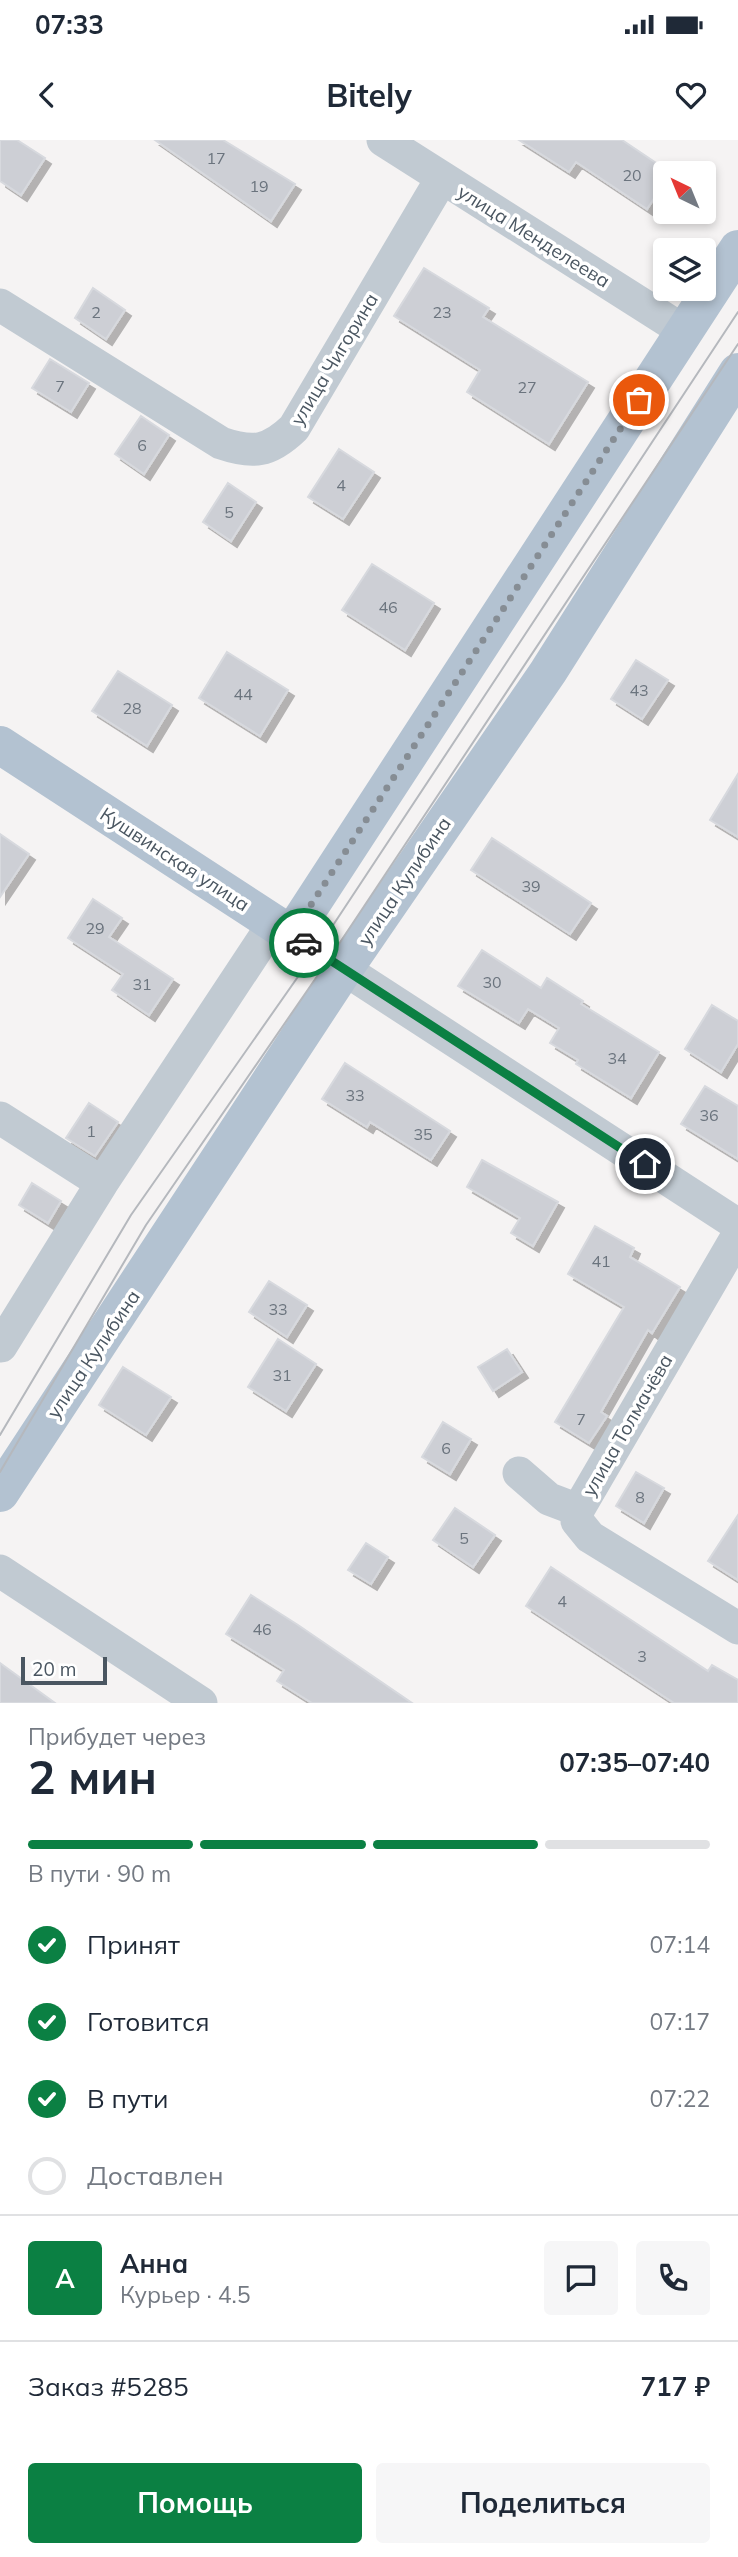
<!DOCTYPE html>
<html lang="ru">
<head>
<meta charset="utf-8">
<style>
  :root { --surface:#fff; --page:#f6f6f7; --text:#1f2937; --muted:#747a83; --line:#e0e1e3; --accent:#0b8043 }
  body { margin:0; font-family:Mulish,sans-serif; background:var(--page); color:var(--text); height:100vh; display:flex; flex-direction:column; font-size:26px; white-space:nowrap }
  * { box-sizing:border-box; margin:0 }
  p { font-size:23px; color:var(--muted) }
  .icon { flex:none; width:38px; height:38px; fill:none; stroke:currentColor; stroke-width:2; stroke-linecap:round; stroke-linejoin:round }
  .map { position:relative; height:1563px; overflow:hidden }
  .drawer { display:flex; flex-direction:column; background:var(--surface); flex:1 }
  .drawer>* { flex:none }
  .needle { width:46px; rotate:317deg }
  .fabs { position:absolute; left:653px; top:21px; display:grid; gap:14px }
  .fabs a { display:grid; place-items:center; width:63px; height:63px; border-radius:7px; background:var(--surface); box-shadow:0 4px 10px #0003; font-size:35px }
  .scale { position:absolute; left:21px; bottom:18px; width:86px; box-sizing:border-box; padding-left:7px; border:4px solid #4a5661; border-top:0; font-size:19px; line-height:24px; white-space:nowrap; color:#4a5661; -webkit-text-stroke:5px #fff; paint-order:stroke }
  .pin { position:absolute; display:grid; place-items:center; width:60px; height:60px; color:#fff; margin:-30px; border:4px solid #fff; border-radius:50%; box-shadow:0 2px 7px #0007 }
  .courier { position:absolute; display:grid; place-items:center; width:70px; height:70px; margin:-35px; border:5px solid #0b8043; border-radius:50%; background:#fff; color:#222; box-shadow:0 2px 9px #0007 }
  .head em { font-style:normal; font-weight:700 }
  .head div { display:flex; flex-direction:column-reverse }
  .head { display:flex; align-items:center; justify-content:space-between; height:119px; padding:0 28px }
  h1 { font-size:46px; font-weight:700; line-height:52px }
  .bar { display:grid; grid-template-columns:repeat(4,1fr); gap:10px 7px; align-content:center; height:84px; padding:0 28px }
  .bar i { height:9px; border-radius:5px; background:var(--line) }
  .bar .current { background:var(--accent) }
  .bar p { grid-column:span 4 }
  .line { display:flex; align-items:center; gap:18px; padding:0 28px; border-top:2px solid var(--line) }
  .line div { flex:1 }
  .round { display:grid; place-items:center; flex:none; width:74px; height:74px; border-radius:7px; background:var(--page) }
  ol { padding:0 28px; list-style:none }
  li { display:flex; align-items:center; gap:21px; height:77px }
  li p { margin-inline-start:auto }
  li .icon { padding:7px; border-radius:50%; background:var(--accent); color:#fff; stroke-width:4 }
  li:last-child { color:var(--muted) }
  li i { width:38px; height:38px; border:4px solid var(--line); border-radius:50% }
  .button { display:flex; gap:14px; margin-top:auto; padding:14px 28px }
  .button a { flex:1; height:80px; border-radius:7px; background:var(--accent); color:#fff; font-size:28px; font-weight:700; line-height:80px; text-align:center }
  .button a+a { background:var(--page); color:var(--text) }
  .status { display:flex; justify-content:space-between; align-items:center; height:49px; padding:0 35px; background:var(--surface); direction:ltr }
  .status svg { height:19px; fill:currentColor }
  header { display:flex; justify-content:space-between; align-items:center; height:91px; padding:0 28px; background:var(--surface); font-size:32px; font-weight:700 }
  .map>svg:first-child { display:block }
  .building { fill:#cdcfd5; stroke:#d7d9de; stroke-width:2; filter:url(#shadow) }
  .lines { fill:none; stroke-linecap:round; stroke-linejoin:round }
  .minor { stroke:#c1cad2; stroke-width:33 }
  .major { stroke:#b3c2d1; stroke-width:38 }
  .tram { stroke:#b5b8bd; stroke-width:2 }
  .done { stroke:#868d94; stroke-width:7; stroke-dasharray:0 12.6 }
  .route { stroke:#0b8043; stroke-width:9 }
  .labels { text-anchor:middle; stroke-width:7; stroke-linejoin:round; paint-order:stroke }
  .number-label { font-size:16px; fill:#6b747e }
  .street-label { font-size:19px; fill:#4a5661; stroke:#fff }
</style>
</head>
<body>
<div class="status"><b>07:33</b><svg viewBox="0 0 49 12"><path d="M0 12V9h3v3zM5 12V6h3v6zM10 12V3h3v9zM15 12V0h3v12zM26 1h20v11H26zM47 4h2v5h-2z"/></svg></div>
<header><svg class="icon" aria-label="back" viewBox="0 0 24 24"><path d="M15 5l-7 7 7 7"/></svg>Bitely<svg class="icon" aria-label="heart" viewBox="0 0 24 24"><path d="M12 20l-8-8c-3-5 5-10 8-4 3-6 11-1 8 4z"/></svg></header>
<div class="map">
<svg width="738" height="1563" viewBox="0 0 738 1563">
  <defs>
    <filter id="shadow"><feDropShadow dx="6" dy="6" stdDeviation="0" flood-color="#0004"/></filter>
  </defs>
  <rect width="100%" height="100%" fill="#f5f3f3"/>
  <!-- building -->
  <path class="building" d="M 0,0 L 17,0 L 45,18 L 21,55 L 0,41 Z
    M 155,0 L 223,0 L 295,44 L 271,81 Z
    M 519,0 L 622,0 L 671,33 L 665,33 L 665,42 L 647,69 L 576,22 L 569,32 Z
    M 424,128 L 489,168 L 483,177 L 588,242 L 549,304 L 467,252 L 480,230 L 394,176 Z
    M 93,148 L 125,170 L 106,199 L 75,178 Z
    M 50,219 L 89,243 L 71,272 L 32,248 Z
    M 141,276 L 169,295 L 144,334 L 115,314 Z
    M 339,309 L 374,332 L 343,379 L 308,357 Z
    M 228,343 L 256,362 L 231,401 L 203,382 Z
    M 372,424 L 434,463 L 405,510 L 342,470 Z
    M 227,512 L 288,550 L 260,596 L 199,558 Z
    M 636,520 L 668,540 L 642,579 L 611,559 Z
    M 118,531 L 172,565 L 147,606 L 92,571 Z
    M 738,634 L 738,697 L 710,680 Z
    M 0,694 L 29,714 L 0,757 Z
    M 492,698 L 591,763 L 570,794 L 471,730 Z
    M 93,759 L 122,778 L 109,797 L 173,839 L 149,875 L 112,850 L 123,834 L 68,798 Z
    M 482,810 L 541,848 L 547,838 L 583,861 L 581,864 L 659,912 L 631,958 L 576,924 L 578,920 L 550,903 L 559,888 L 528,869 L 519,883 L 458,846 Z
    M 712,865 L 738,881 L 738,904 L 721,932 L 685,909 Z
    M 345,923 L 450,991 L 431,1020 L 370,982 L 367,987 L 322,959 Z
    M 705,946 L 738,966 L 738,1019 L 681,984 Z
    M 89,963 L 118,982 L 95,1016 L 66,998 Z
    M 482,1020 L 558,1062 L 533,1106 L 511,1093 L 520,1078 L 467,1047 Z
    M 32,1043 L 61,1061 L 48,1083 L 19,1065 Z
    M 595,1086 L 634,1108 L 630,1117 L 680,1147 L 652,1193 L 648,1190 L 601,1272 L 607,1276 L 589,1303 L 555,1282 L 624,1167 L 568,1134 Z
    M 269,1141 L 307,1165 L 287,1197 L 249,1172 Z
    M 278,1199 L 316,1224 L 286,1271 L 248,1247 Z
    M 507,1209 L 522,1232 L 493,1251 L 478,1227 Z
    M 123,1227 L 171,1257 L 146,1295 L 99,1265 Z
    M 443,1282 L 471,1299 L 450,1334 L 422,1317 Z
    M 636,1332 L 664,1348 L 644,1383 L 616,1366 Z
    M 455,1368 L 495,1395 L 473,1427 L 433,1400 Z
    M 738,1375 L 738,1440 L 708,1421 Z
    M 366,1403 L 388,1417 L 371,1444 L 348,1430 Z
    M 551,1427 L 708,1531 L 712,1525 L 738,1540 L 738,1563 L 674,1563 L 526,1466 Z
    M 251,1455 L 298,1485 L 412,1563 L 312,1563 L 277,1541 L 284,1530 L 226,1494 Z
    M 0,1523 L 55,1563 L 0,1563 Z"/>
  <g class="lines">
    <!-- minor -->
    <path class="minor" d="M 383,0 L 684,191
      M 0,165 L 221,303 C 253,314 269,312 294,288 L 442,38
      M 344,829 L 738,1085
      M 0,978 L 102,1043
      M 738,1095 L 578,1370 L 577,1381 L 590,1397 L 738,1488
      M 1,1206 L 102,1043 L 274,783
      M 519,1333 L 549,1359 L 578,1370
      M 0,1431 L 201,1563"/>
    <!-- major -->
    <path class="major" d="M 0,605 L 344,829
      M 292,794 L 738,109
      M 0,1353 L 344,829 L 548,532 L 738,232"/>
    <!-- tram -->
    <path class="tram" d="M 0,1295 L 131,1075 L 316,811 L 738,172
      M 0,1332 L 146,1085 L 329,819 L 738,204"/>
  </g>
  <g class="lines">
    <!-- done -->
    <path class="done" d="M 304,803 L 292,794 L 639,260"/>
    <!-- route -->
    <path class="route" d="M 304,803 L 645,1024"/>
  </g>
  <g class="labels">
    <!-- number labels -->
    <g class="number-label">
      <text x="216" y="24">17</text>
      <text x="632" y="41">20</text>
      <text x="259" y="52">19</text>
      <text x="96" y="178">2</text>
      <text x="442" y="178">23</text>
      <text x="60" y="252">7</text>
      <text x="527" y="253">27</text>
      <text x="142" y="311">6</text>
      <text x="341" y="351">4</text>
      <text x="229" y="378">5</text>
      <text x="388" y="473">46</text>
      <text x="639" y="556">43</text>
      <text x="243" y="560">44</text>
      <text x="132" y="574">28</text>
      <text x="531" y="752">39</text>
      <text x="95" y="794">29</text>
      <text x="492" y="848">30</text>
      <text x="142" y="850">31</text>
      <text x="617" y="924">34</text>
      <text x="355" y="961">33</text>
      <text x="709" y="981">36</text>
      <text x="91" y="997">1</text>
      <text x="423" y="1000">35</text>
      <text x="601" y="1127">41</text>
      <text x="278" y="1175">33</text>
      <text x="282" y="1241">31</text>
      <text x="581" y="1285">7</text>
      <text x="446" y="1314">6</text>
      <text x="640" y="1363">8</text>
      <text x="464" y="1404">5</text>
      <text x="562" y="1467">4</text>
      <text x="262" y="1495">46</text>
      <text x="642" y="1522">3</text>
    </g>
    <!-- street labels -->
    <g class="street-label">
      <text transform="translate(534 96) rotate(32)" y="7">улица Менделеева</text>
      <text transform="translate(334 219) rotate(-59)" y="7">улица Чигорина</text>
      <text transform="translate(175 719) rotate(33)" y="7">Кушвинская улица</text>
      <text transform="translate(404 741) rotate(-56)" y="7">улица Кулибина</text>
      <text transform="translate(93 1214) rotate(-56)" y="7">улица Кулибина</text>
      <text transform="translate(627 1285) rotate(-60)" y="7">улица Толмачёва</text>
    </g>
  </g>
</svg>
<div class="fabs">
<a><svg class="needle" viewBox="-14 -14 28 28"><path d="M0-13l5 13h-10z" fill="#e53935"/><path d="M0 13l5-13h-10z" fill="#747a83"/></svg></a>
<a><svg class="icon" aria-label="layers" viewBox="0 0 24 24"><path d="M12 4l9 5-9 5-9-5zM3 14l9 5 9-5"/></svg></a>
</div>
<div class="scale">20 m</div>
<div class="pin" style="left:639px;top:260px;background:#ea580c"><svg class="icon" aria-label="bag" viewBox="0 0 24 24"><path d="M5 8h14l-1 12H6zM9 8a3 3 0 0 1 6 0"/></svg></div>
<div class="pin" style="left:645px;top:1024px;background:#1f2937"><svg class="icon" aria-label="home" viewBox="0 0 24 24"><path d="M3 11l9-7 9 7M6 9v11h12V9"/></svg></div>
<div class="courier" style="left:304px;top:803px"><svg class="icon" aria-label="car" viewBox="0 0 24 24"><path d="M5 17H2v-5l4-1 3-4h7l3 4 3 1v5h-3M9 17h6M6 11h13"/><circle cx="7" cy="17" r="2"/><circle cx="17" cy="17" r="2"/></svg></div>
</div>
<section class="drawer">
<div class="head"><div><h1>2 мин</h1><p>Прибудет через</p></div><em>07:35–07:40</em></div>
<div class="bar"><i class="current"></i><i class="current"></i><i class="current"></i><i></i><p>В пути · 90 m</p></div>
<ol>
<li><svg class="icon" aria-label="check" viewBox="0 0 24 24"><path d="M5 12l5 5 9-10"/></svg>Принят<p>07:14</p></li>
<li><svg class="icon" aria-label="check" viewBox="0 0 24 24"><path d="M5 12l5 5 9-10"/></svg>Готовится<p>07:17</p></li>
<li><svg class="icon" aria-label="check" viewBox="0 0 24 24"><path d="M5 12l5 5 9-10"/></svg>В пути<p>07:22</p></li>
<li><i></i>Доставлен</li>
</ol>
<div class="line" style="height:126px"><b class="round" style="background:var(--accent);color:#fff">А</b><div><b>Анна</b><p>Курьер · 4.5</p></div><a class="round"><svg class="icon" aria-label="chat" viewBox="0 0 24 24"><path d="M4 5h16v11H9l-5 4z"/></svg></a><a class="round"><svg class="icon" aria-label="phone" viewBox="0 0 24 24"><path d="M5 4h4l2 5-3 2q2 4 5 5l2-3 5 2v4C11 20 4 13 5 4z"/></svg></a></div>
<div class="line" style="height:91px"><div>Заказ #5285</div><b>717 ₽</b></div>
<div class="button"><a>Помощь</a><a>Поделиться</a></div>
</section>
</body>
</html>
